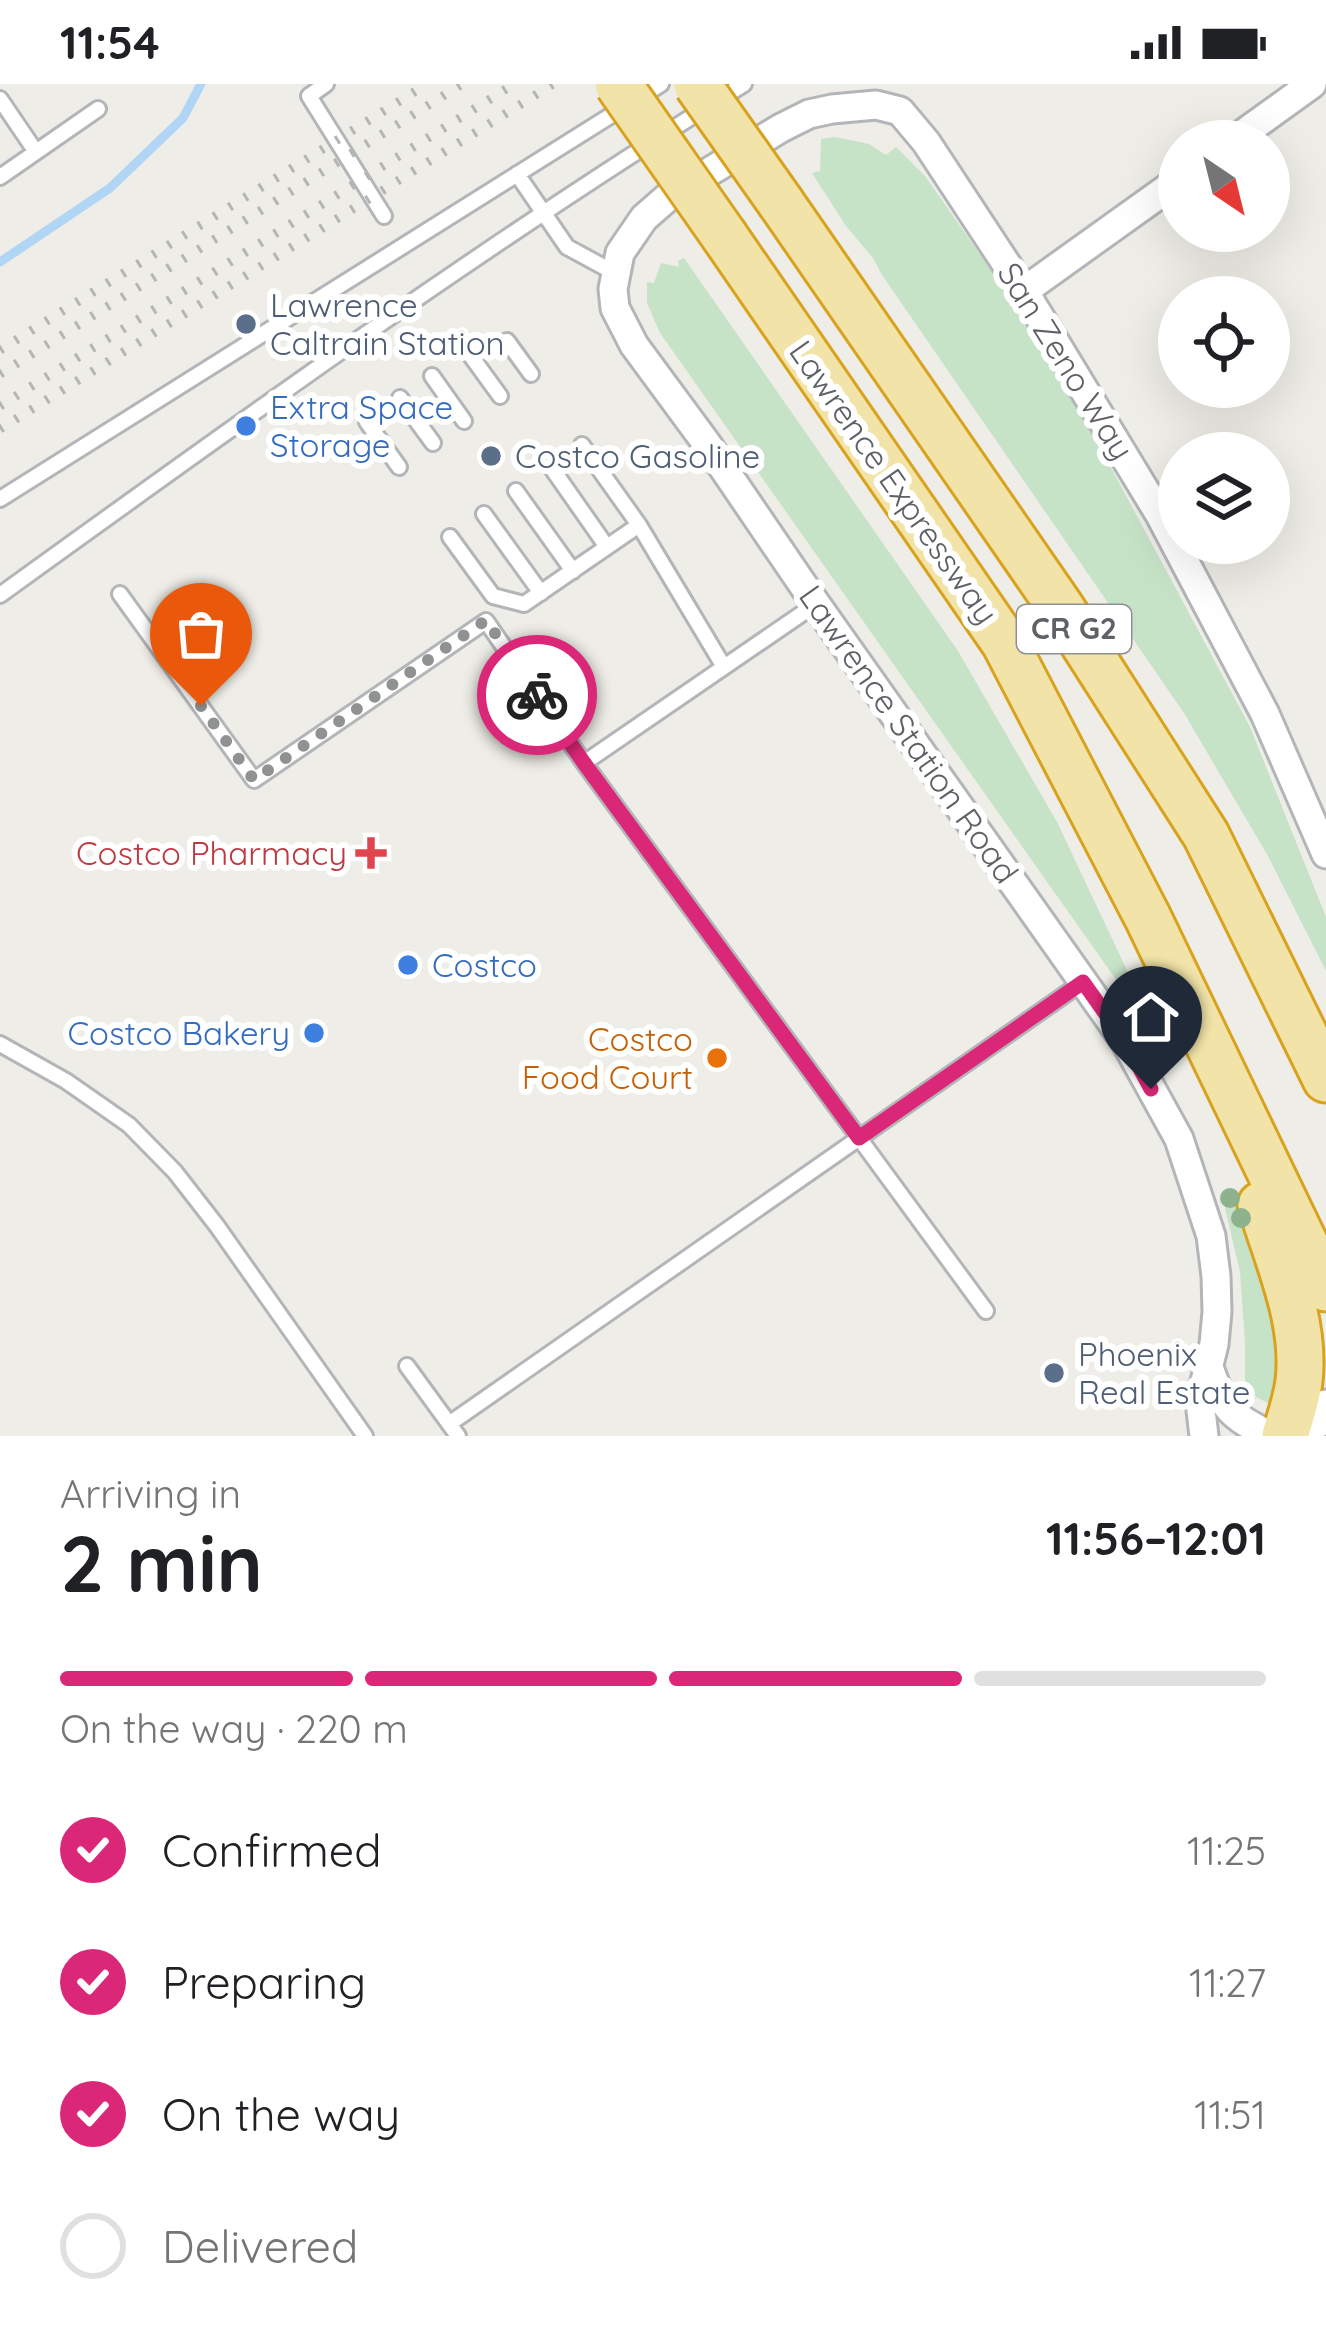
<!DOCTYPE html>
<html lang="en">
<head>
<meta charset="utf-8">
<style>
  :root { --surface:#fff; --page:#f2f2f2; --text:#202124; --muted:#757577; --line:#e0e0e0; --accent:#db2777 }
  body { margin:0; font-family:Quicksand,sans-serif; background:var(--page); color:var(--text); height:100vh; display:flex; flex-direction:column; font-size:45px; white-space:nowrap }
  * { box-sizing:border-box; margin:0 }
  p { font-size:39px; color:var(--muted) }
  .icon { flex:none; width:66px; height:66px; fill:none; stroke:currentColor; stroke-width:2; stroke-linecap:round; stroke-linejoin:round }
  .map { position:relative; height:1352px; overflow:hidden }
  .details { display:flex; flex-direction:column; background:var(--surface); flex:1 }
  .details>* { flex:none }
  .needle { width:78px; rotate:145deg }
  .fabs { position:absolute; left:1158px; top:36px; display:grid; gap:24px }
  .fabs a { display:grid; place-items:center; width:132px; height:132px; border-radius:50%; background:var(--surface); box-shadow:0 12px 48px #0002; font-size:60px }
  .pin { position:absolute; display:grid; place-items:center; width:102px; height:102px; color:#fff; margin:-123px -51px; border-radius:50% 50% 50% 0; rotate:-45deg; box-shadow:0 0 12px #0007 }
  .pin .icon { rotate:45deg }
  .courier { position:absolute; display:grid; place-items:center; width:120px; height:120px; margin:-60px; border:9px solid #db2777; border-radius:50%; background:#fff; color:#222; box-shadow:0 3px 15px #0007 }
  .summary em { font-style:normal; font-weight:700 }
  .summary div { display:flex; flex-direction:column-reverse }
  .summary { display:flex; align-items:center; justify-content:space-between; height:204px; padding:0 60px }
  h1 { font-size:78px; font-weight:700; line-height:90px }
  .bar { display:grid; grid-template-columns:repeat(4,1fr); gap:18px 12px; align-content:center; height:144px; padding:0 60px }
  .bar i { height:15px; border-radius:9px; background:var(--line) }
  .bar .active { background:var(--accent) }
  .bar p { grid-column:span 4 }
  ol { padding:0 60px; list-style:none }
  li { display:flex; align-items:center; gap:36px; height:132px }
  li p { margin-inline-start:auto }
  li .icon { padding:12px; border-radius:50%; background:var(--accent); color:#fff; stroke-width:4 }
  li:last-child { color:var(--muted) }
  li i { width:66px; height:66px; border:6px solid var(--line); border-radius:50% }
  .status { display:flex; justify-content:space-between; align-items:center; height:84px; padding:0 60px; background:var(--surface); direction:ltr }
  .status svg { height:33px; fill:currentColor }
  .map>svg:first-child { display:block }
  .green { fill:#c6e2c7 }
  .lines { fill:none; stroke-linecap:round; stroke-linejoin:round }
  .stream { stroke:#b0d5f5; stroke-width:9 }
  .service-casing { stroke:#b3b6b9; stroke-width:20 }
  .minor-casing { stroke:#b3b6b9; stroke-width:33 }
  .secondary-casing { stroke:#b3b5b9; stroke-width:45 }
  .trunk-casing { stroke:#d8a21d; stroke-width:51 }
  .service { stroke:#fff; stroke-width:14 }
  .minor { stroke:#fff; stroke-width:27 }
  .secondary { stroke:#fff; stroke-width:39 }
  .trunk { stroke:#f2e4a8; stroke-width:45 }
  .rail { stroke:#b4b5b5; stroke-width:9; stroke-dasharray:3 15; stroke-linecap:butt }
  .trunk-bridge-casing { stroke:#d8a21d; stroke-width:51; stroke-linecap:butt }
  .trunk-bridge { stroke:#f2e4a8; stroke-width:45 }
  .tree { fill:#8fb28e }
  .done { stroke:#909292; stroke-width:12; stroke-dasharray:0 21.6 }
  .route { stroke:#db2777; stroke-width:15 }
  .service-dot { fill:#5c6f8a; stroke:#fff; stroke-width:4.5 }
  .shop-dot { fill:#3f7fe0; stroke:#fff; stroke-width:4.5 }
  .health-dot { fill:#e0444e; stroke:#fff; stroke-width:4.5 }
  .food-dot { fill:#e8710a; stroke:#fff; stroke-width:4.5 }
  .labels { text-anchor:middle; stroke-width:12; stroke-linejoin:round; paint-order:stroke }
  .shield { fill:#fff; stroke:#8e9093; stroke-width:3 }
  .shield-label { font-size:30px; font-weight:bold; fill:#5e6165 }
  .service-label { font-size:33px; fill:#4e5e75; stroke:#fff; text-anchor:start }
  .street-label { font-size:33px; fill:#5e6165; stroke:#fff }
  .shop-label { font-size:33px; fill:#366cbe; stroke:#fff; text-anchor:start }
  .health-label { font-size:33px; fill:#be3a42; stroke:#fff; text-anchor:end }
  .food-label { font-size:33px; fill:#c56008; stroke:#fff; text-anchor:end }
</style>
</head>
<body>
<div class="status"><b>11:54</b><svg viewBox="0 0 49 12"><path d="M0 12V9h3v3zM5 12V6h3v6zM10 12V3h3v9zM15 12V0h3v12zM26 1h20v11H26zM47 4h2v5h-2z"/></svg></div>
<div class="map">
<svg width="1326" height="1352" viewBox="0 0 1326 1352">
  <rect width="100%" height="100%" fill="#eeede7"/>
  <!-- green -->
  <path class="green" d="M 835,53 L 869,60 L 886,71 L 896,63 L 925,92 L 1007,209 L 1011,221 L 1034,248 L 1078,322 L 1250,643 L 1326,833 L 1326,887 L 1268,772 L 1184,629 L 882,191 L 873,174 L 846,142 L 812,89 L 820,87 L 821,55 Z
    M 684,174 L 958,567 L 1057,738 L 1158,952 L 1158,962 L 1148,941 L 660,249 L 647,219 L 647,198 L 654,199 L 661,179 L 679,183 L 678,177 Z
    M 1230,1107 L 1256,1163 L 1277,1227 L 1281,1314 L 1272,1321 L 1256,1313 L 1245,1301 L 1245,1258 L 1240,1188 L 1222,1111 Z"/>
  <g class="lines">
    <!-- stream -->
    <path class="stream" d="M 0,178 L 110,104 L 183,34 L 201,0"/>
    <defs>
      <path id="service" d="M 326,0 L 309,12 L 384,132
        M 0,15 L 36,68
        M 517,90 L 567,163 L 615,189
        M 0,93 L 98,25
        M 507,257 L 531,290
        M 471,272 L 500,312
        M 432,292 L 464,337
        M 400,314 L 433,359
        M 367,338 L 399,383
        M 582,361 L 639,441 L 724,583
        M 551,383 L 607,463
        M 516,407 L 573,487
        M 0,415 L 661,0
        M 484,430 L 541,509
        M 450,453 L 493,512 L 524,520 L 639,441
        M 120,510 L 254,696 L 486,537 L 584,679 L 986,1227
        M 0,511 C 245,334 487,159 744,0
        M 584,679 L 816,520
        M 0,960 L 66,997 L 129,1041 L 175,1088 L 217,1142 L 365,1352
        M 407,1282 L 458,1352
        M 449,1340 L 1083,898"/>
      <path id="minor" d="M 1233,57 L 1312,0
        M 1024,207 L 1179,96
        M 1208,1280 C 1223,1324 1229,1332 1272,1352
        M 1204,1352 L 1200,1318 L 1214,1260 L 1217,1228 L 1216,1192 L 1211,1152 L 1179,1055 L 1125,957 L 816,520 L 707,360 L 634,261 L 615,224 L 613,205 L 620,169 L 644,134 L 668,113 L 781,44 L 809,30 L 832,25 L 876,21 L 900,27 L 926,58 L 1024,207 L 1160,431 L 1265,630 L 1326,770"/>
      <path id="secondary" d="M 1291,1352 L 1326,1326"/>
      <path id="trunk" d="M 781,119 L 1061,524 L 1206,751 L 1326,995
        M 725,153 L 1005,559 L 1148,834 L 1326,1204
        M 1261,1121 C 1278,1176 1306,1238 1299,1297 C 1297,1315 1290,1334 1285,1352"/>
    </defs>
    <!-- service casing -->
    <use href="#service" class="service-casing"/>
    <!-- minor casing -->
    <use href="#minor" class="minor-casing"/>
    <!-- secondary casing -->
    <use href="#secondary" class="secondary-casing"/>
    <!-- trunk casing -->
    <use href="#trunk" class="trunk-casing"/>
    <!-- service -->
    <use href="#service" class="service"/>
    <!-- minor -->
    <use href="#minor" class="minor"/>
    <!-- secondary -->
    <use href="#secondary" class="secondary"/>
    <!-- trunk -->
    <use href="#trunk" class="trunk"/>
    <!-- rail -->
    <path class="rail" d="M 0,266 L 427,0
      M 0,290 L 462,0
      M 0,322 L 514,0
      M 0,345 L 553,0"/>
    <defs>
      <path id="trunk-bridge" d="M 618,0 L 725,153
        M 697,0 L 781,119"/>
    </defs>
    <!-- trunk-bridge casing -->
    <use href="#trunk-bridge" class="trunk-bridge-casing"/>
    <!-- trunk-bridge -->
    <use href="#trunk-bridge" class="trunk-bridge"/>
  </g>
  <!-- trees -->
  <g class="tree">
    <circle cx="1230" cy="1114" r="10"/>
    <circle cx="1241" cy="1134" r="10"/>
  </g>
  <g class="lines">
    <!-- done -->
    <path class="done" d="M 201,622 L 254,696 L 486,536 L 537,611"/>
    <!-- route -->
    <path class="route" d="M 537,611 L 584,679 L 859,1054 L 1083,898 L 1125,957 L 1151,1005"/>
  </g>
  <!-- markers -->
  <g class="service-dot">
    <circle cx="246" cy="240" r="12"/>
    <circle cx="491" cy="372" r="12"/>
    <circle cx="1054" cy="1289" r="12"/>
  </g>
  <g class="shop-dot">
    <circle cx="246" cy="342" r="12"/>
    <circle cx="408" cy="881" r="12"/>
    <circle cx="314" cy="949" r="12"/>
  </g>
  <path class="health-dot" d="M365 751h12v12h12v12h-12v12h-12v-12h-12v-12h12z"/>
  <circle class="food-dot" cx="717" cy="974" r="12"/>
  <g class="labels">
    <!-- shield labels -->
    <rect class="shield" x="1017" y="521" width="114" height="48" rx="9"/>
    <g class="shield-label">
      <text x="1074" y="555">CR G2</text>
    </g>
    <!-- service labels -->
    <g class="service-label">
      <text x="270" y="233">Lawrence<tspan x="270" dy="38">Caltrain Station</tspan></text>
      <text x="515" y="384">Costco Gasoline</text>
      <text x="1078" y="1282">Phoenix<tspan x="1078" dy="38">Real Estate</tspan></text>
    </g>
    <!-- street labels -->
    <g class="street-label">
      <text transform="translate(1066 277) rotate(58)" y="12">San Zeno Way</text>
      <text transform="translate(894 398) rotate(55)" y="12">Lawrence Expressway</text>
      <text transform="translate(909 650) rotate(55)" y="12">Lawrence Station Road</text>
    </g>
    <!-- shop labels -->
    <g class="shop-label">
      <text x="270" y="335">Extra Space<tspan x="270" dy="38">Storage</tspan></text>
      <text x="432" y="893">Costco</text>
      <text x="290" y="961" text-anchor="end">Costco Bakery</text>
    </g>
    <!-- health labels -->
    <g class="health-label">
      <text x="347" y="781">Costco Pharmacy</text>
    </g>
    <!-- food labels -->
    <g class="food-label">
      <text x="693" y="967">Costco<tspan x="693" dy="38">Food Court</tspan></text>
    </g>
  </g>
</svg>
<div class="fabs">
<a><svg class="needle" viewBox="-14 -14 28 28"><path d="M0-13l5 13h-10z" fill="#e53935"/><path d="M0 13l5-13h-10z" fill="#757577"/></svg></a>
<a><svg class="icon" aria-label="locate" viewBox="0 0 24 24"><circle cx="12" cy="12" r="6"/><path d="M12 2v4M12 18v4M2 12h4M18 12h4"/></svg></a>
<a><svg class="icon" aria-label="layers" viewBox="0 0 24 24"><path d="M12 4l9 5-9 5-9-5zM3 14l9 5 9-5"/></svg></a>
</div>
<div class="pin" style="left:201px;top:622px;background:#ea580c"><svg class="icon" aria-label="bag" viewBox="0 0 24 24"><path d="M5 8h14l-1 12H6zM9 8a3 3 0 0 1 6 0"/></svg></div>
<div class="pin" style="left:1151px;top:1005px;background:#1f2937"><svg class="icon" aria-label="home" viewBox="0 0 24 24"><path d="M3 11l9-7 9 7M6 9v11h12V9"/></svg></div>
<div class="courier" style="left:537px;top:611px"><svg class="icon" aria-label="bike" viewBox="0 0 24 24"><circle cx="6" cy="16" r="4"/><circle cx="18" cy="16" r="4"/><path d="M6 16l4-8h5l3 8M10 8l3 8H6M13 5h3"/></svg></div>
</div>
<section class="details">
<div class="summary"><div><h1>2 min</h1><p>Arriving in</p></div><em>11:56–12:01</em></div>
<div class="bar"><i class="active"></i><i class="active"></i><i class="active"></i><i></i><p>On the way · 220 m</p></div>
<ol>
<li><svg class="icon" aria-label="check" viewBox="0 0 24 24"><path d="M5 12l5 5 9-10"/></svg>Confirmed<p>11:25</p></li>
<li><svg class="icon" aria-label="check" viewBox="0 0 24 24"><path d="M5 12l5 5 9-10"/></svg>Preparing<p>11:27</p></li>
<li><svg class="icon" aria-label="check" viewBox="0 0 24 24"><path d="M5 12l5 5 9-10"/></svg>On the way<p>11:51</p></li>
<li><i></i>Delivered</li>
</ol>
</section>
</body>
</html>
